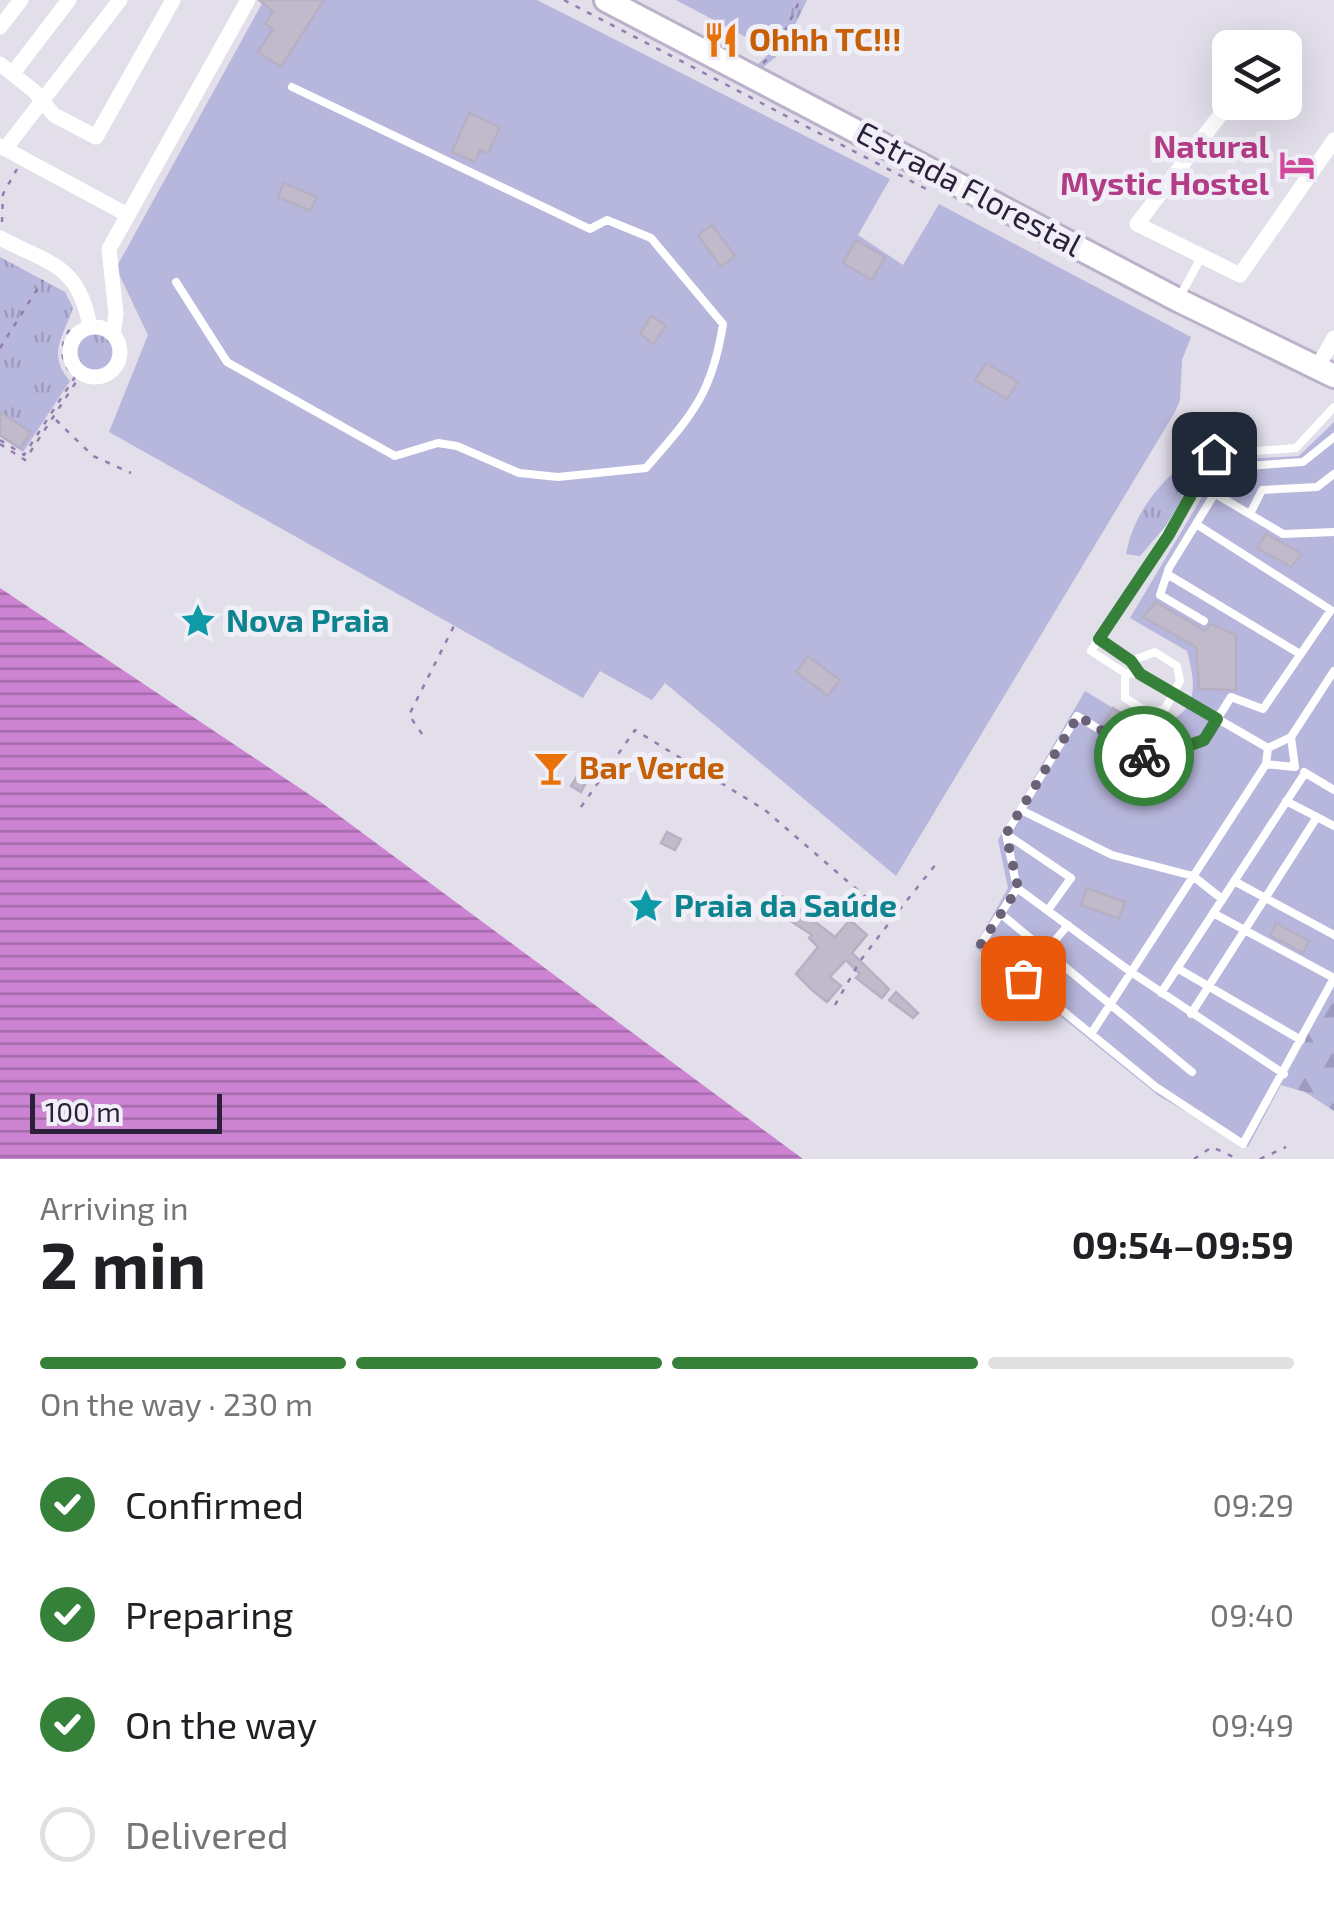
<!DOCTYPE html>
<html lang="en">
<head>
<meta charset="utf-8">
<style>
  :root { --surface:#fff; --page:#f2f2f2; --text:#202124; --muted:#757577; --line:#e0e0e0; --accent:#368139 }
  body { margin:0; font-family:"Exo 2",sans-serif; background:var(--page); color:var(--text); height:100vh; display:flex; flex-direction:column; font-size:38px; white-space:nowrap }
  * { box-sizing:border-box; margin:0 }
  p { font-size:32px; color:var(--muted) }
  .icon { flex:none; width:55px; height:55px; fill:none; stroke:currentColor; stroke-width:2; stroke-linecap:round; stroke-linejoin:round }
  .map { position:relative; height:1159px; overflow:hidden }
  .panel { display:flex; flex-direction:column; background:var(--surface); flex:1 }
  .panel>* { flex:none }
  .buttons { position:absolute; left:1212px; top:30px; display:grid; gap:20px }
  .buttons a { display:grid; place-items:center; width:90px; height:90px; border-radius:15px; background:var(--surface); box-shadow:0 10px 40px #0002; font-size:50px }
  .scale { position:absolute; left:30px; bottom:25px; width:192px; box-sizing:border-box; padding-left:10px; border:5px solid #2c1f3a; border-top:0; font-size:28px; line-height:35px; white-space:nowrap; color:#2c1f3a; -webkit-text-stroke:8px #f0eef7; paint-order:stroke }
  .pin { position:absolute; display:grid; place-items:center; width:85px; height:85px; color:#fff; margin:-42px; border-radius:20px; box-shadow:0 5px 15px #0006 }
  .courier { position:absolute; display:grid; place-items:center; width:100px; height:100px; margin:-50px; border:8px solid #368139; border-radius:50%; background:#fff; color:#222; box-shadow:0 2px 12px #0007 }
  .headline em { font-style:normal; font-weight:700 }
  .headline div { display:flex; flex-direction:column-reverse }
  .headline { display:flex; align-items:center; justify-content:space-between; height:170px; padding:0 40px }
  h1 { font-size:65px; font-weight:700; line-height:75px }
  .bar { display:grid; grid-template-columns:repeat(4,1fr); gap:15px 10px; align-content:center; height:120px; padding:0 40px }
  .bar i { height:12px; border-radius:8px; background:var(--line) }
  .bar .on { background:var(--accent) }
  .bar p { grid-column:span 4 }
  ol { padding:0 40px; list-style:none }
  li { display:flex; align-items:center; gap:30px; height:110px }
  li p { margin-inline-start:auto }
  li .icon { padding:10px; border-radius:50%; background:var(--accent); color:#fff; stroke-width:4 }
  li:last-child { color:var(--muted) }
  li i { width:55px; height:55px; border:5px solid var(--line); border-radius:50% }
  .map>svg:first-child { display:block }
  .grass { fill:url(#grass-tufts) }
  .forest { fill:url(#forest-firs) }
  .park { fill:#b7b6dc }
  .water { fill:url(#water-rules) }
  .building { fill:#c0bacb; stroke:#b7b0c4; stroke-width:2.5 }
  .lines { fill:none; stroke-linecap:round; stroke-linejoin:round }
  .secondary-casing { stroke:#bbb1ca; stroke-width:28 }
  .path { stroke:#937daf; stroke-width:2.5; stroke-dasharray:5 8; stroke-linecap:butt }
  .lane { stroke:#fff; stroke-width:8 }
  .street { stroke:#fff; stroke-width:15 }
  .secondary { stroke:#fff; stroke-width:22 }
  .done { stroke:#6c6278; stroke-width:10; stroke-dasharray:0 18 }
  .route { stroke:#368139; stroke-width:12 }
  .labels { text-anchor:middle; stroke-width:10; stroke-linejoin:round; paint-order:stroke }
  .food-label { font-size:32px; font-weight:bold; fill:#c56008; stroke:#f0eef7; text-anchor:start }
  .hotel-label { font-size:32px; font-weight:bold; fill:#b23c85; stroke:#f0eef7; text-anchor:end }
  .street-label { font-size:32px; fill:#2c1f3a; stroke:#f0eef7 }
  .culture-label { font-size:32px; font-weight:bold; fill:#0d838f; stroke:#f0eef7; text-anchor:start }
</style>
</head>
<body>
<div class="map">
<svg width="1334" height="1159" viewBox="0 0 1334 1159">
  <defs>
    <pattern id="grass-tufts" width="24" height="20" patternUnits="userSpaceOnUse" patternTransform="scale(2.5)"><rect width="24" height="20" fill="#b7b6dc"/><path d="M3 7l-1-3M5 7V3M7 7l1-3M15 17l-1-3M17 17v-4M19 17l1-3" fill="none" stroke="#9e9cbe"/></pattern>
    <pattern id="forest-firs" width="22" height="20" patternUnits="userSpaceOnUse" patternTransform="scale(2.5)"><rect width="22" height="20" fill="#b7b6dc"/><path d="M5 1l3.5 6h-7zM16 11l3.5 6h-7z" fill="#9e9cbe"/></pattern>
    <pattern id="water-rules" width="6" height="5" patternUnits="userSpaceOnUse" patternTransform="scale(2.5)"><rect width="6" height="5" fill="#cb83d2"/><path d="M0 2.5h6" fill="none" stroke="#a56bab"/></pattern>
  </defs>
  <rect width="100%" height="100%" fill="#e2deea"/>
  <!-- grass -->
  <path class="grass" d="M 796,0 L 807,0 L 782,52 L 761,69 L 756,66 L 772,51 Z
    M 0,257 L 65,292 L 73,308 C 64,335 46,355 70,381 L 23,452 L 0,437 Z
    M76 352a19 19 0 1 1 38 0a19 19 0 1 1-38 0Z
    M 1178,469 L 1191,472 L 1176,514 L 1140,556 L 1126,554 C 1133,519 1151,492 1178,469 Z"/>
  <!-- forest -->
  <path class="forest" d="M 1334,985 L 1334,1111 L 1305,1092 L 1281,1085 Z"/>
  <!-- park -->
  <path class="park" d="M 264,0 L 537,0 L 890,179 L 858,235 L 903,265 L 939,204 L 1191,337 L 1182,360 L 1180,400 L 1175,412 L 896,876 L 665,683 L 652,700 L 600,671 L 583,698 L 109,432 L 148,335 L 116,268 Z
    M 676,0 L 796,0 L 772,51 Z
    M 1334,422 L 1334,985 L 1248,1147 L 1159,1096 L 975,947 L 1008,888 L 998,840 L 1085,691 L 1147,729 C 1196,716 1199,695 1187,651 L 1130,618 L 1224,460 L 1299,456 Z"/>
  <!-- water -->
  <path class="water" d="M 0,588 L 322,803 L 803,1159 L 0,1159 Z"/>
  <!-- building -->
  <path class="building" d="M 259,0 L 324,0 L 281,67 L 258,52 L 273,29 L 265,24 L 273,11 Z
    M 469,113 L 500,127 L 488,153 L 480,150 L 475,162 L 452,152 Z
    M 284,183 L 317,197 L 310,211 L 278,197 Z
    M 712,225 L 735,256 L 721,267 L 698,235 Z
    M 856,240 L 885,257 L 872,280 L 843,263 Z
    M 651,316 L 666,325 L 654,344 L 640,334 Z
    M 986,363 L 1018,382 L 1007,399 L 975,380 Z
    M 0,412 L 31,432 L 20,448 L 0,435 Z
    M 1266,534 L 1302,554 L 1291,567 L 1257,548 Z
    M 1156,602 L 1205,631 L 1211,624 L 1236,635 L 1236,690 L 1199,689 L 1196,647 L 1143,617 Z
    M 808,656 L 840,680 L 828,696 L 796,672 Z
    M 1113,708 L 1147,730 L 1138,744 L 1104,723 Z
    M 581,770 L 590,775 L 581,792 L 571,786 Z
    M 667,832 L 681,839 L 675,850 L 661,843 Z
    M 1087,888 L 1125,902 L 1119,919 L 1081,905 Z
    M 779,894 L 835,937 L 850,920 L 867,935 L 852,953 L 889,989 L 882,998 L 856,978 L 860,974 L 846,960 L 830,977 L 841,986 L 827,1002 L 813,991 L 796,974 L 818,947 L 809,938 L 812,935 L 768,906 Z
    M 1276,923 L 1309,941 L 1303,953 L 1270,935 Z
    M 896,992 L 918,1013 L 913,1018 L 889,1000 Z"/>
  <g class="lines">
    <defs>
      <path id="secondary" d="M 606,0 L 1178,300 L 1334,376"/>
    </defs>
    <!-- secondary casing -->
    <use href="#secondary" class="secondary-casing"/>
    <!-- path -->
    <path class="path" d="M 564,0 L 930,191
      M 763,63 L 774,54 L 800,0
      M 2,222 L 3,194 L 17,169
      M 0,348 L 43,280
      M 56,420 L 93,456 L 131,473
      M 0,440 L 24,455 L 75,377 C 58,361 59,343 73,325
      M 0,444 L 25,460 L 78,379
      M 422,734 L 409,715 L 454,626
      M 581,807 L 635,730 L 765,810 L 876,906 L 900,909 L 936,864
      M 835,1005 L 860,961 L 899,910
      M 1194,1159 L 1212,1147 L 1238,1159
      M 1260,1159 L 1286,1147"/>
    <!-- lane -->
    <path class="lane" d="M 176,282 L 227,362 L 395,456 L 438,443 L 457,446 L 519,473 L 558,477 L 646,468 C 691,416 712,395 723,324 L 651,238 L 607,220 L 590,229 L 292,87
      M 1180,296 L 1202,256
      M 1214,493 L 1283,534 L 1334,532
      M 1250,514 L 1262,490 L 1317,487 L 1334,474
      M 1196,524 L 1331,610 L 1263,709 L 1231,697 L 1204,740 L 1149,759 L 1077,716 L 1006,834 L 1017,888 L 981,944 L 1156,1087 L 1243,1144 L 1334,978
      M 1167,574 L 1300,654
      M 1204,621 L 1160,595 L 1169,568 L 1231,467 L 1303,462 L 1334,437
      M 1099,639 L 1131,661 L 1155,652 L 1177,666 L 1180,681 L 1165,709 L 1149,713 L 1125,698 L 1125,673 L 1091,651 L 1156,550 L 1214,454 L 1296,448 L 1334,407
      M 1125,673 L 1140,674 L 1268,748
      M 1291,737 L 1295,767 L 1266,764 L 1268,748 Z
      M 1291,737 L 1334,671
      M 1304,772 L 1334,790
      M 1286,801 L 1317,817
      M 1021,810 L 1112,855 L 1193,876 L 1222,899
      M 1006,834 L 1071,878 L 1048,910
      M 1234,881 L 1334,935
      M 1017,888 L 1131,972 L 1284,1074
      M 1213,913 L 1334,978
      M 1001,914 L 1192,1072
      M 1177,968 L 1301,1040
      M 1023,978 L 1068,925
      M 1161,993 L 1305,773
      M 1191,1014 L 1317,817 L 1334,826
      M 1091,1034 L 1266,764"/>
    <!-- street -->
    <path class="street" d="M 0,27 L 21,0
      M 0,64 L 34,91 L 54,115 L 96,137 L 173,0
      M 13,73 L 69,0
      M 1230,102 L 1137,224 L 1240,275 L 1334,140
      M 0,146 L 126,214
      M 5,149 L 120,0
      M 0,238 C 52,265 79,265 90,327
      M70 352a25 25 0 1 1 50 0a25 25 0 1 1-50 0Z
      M 113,335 L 116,314 L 109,249 L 248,0
      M 1317,368 L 1334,338"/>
    <!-- secondary -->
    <use href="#secondary" class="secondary"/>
  </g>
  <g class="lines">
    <!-- done -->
    <path class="done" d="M 1023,978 L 981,944 L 1018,888 L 1006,834 L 1078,716 L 1144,756"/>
    <!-- route -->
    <path class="route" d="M 1144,756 L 1149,760 L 1204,740 L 1217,719 L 1140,674 L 1131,661 L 1099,639 L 1168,536 L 1214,454"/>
  </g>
  <!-- icons -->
  <defs>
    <symbol id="restaurant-bare" viewBox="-9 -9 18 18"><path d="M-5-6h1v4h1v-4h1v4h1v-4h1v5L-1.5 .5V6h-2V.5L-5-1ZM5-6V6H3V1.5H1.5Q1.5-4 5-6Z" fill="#e8710a" stroke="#f0eef7" stroke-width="2.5" paint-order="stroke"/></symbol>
    <symbol id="hotel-bare" viewBox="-9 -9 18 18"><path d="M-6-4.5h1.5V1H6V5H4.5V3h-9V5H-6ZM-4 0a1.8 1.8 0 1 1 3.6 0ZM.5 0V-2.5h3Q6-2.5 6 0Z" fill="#d1479c" stroke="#f0eef7" stroke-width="2.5" paint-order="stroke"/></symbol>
    <symbol id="sight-bare" viewBox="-9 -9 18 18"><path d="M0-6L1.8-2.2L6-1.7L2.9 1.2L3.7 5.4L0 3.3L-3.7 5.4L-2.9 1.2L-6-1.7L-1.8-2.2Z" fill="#0f9aa8" stroke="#f0eef7" stroke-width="2.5" paint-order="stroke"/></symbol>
    <symbol id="bar-bare" viewBox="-9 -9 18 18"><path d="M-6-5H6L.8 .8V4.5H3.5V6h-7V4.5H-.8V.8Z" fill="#e8710a" stroke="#f0eef7" stroke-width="2.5" paint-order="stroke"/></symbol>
  </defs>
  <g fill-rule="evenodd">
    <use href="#restaurant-bare" x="696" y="15" width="50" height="50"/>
    <use href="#hotel-bare" x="1272" y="140" width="50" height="50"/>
    <use href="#sight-bare" x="173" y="596" width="50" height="50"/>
    <use href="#bar-bare" x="526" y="743" width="50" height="50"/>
    <use href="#sight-bare" x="621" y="881" width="50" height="50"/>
  </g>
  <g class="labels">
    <!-- food labels -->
    <g class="food-label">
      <text x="749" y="51">Ohhh TC!!!</text>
      <text x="579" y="779">Bar Verde</text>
    </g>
    <!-- hotel labels -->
    <g class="hotel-label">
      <text x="1269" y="158">Natural<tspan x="1269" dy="37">Mystic Hostel</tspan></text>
    </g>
    <!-- street labels -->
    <g class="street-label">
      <text transform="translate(969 189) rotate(28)" y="11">Estrada Florestal</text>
    </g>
    <!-- culture labels -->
    <g class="culture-label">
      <text x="226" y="632">Nova Praia</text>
      <text x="674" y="917">Praia da Saúde</text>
    </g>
  </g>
</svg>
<div class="buttons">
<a><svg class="icon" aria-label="layers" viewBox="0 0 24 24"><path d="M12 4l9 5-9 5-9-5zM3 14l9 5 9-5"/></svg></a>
</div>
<div class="scale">100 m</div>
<div class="pin" style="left:1023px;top:978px;background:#ea580c"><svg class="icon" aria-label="bag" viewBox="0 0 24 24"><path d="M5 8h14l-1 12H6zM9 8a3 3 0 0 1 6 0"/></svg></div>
<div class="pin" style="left:1214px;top:454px;background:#1f2937"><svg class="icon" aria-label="home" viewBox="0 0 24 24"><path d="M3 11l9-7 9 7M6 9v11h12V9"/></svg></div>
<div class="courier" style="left:1144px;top:756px"><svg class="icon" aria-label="bike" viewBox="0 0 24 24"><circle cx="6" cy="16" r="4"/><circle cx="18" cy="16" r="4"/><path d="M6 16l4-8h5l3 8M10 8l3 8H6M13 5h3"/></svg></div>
</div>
<section class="panel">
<div class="headline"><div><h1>2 min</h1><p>Arriving in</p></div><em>09:54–09:59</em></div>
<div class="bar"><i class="on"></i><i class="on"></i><i class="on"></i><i></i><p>On the way · 230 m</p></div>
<ol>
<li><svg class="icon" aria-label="check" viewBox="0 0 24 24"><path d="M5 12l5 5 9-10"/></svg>Confirmed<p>09:29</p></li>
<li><svg class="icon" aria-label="check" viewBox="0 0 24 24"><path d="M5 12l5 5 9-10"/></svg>Preparing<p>09:40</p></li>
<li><svg class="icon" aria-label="check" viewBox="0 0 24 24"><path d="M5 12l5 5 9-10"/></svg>On the way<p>09:49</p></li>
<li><i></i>Delivered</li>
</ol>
</section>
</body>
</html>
